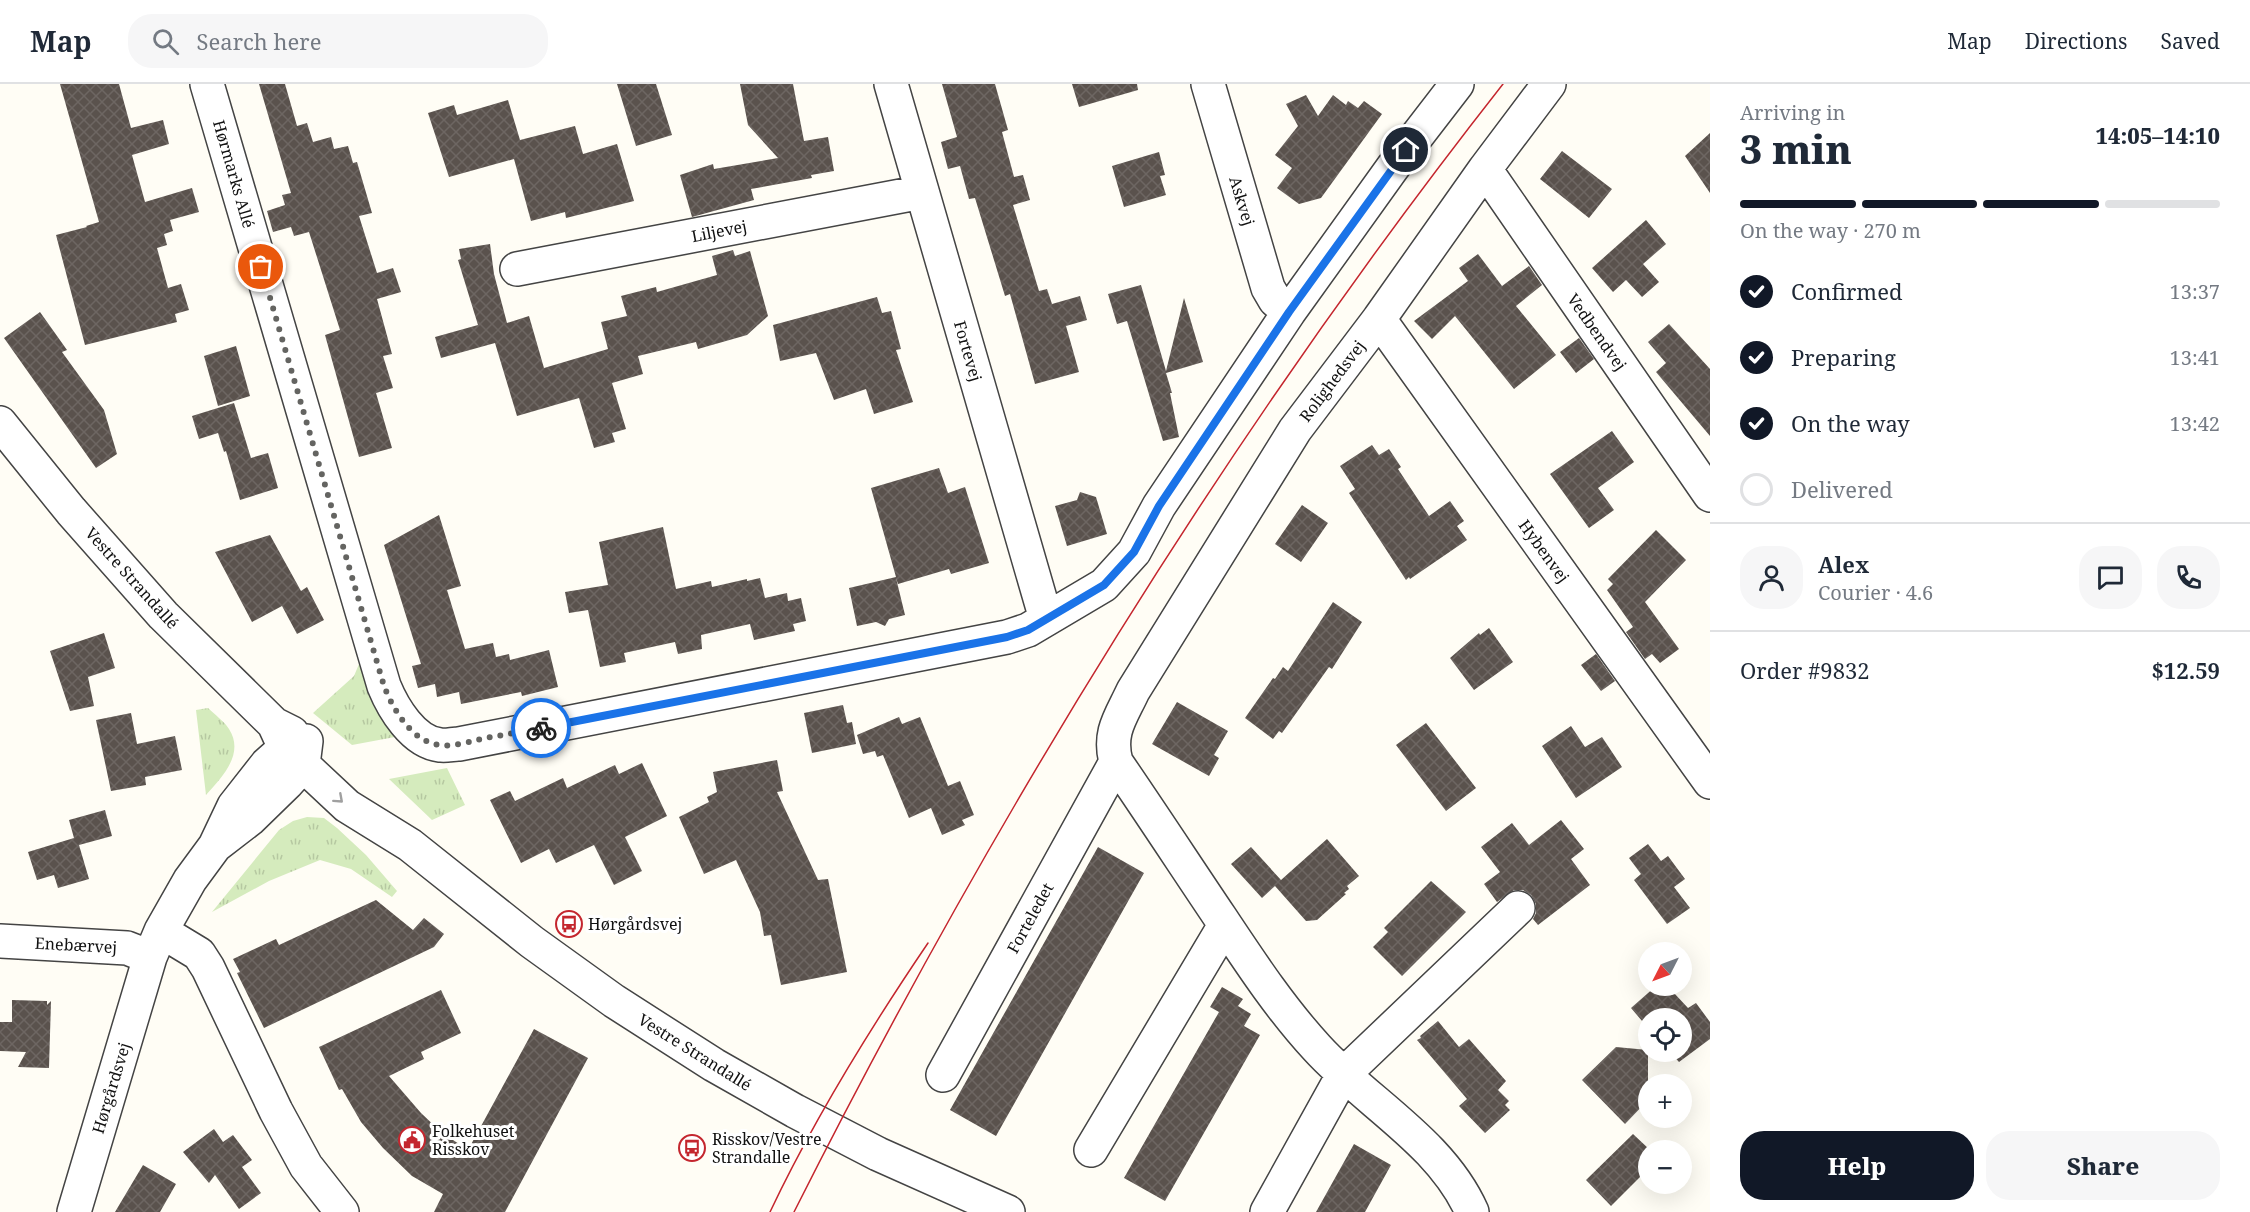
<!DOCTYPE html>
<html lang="en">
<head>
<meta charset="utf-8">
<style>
  :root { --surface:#fff; --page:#f6f6f7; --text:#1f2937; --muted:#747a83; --line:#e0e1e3; --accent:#111827 }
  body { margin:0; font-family:"Noto Serif",serif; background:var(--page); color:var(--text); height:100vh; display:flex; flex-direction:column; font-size:22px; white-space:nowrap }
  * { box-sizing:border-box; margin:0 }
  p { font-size:20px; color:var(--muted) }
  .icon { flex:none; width:33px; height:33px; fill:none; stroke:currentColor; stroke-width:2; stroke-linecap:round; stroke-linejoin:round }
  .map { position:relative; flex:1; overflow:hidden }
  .panel { display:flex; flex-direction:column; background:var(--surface); width:540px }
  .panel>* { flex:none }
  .needle { width:39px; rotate:228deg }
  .tools { position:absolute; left:1638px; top:858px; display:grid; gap:12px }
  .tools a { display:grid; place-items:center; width:54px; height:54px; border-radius:50%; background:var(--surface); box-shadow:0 6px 24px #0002; font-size:30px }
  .pin { position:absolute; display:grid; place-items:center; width:51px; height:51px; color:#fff; margin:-26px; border:3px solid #fff; border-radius:50%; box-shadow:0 2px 6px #0007 }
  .courier { position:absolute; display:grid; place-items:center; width:60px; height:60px; margin:-30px; border:4px solid #1a73e8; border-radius:50%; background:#fff; color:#222; box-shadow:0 2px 8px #0007 }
  .overview em { font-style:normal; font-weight:800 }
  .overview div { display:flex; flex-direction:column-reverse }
  .overview { display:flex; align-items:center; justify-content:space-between; height:102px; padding:0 30px }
  h1 { font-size:39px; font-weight:800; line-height:45px }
  .bar { display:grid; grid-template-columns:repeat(4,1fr); gap:9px 6px; align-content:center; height:72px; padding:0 30px }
  .bar i { height:8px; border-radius:4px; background:var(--line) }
  .bar .on { background:var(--accent) }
  .bar p { grid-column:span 4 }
  .line { display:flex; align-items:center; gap:15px; padding:0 30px; border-top:2px solid var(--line) }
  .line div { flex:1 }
  .round { display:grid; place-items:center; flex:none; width:63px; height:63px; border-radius:24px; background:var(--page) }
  ol { padding:0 30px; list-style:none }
  li { display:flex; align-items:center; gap:18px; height:66px }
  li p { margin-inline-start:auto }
  li .icon { padding:6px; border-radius:50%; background:var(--accent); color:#fff; stroke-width:4 }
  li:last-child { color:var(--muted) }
  li i { width:33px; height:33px; border:3px solid var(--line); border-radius:50% }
  .button { display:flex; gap:12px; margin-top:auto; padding:12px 30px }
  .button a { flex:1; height:69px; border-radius:24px; background:var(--accent); color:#fff; font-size:24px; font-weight:800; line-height:69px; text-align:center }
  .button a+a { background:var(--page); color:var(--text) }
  header { display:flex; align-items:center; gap:36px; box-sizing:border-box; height:84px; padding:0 30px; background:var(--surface); border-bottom:2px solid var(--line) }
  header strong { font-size:28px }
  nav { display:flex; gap:33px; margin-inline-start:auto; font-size:21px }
  .search { width:420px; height:54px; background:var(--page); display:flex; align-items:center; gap:15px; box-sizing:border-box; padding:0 21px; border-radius:24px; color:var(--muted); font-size:22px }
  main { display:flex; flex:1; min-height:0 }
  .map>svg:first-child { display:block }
  .grass { fill:url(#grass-tufts) }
  .building { fill:url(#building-cross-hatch) }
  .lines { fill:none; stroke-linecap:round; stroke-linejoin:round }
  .minor-casing { stroke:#444; stroke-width:36 }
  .minor { stroke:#fff; stroke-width:33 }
  .tram { stroke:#c4262e; stroke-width:1.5 }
  .oneway { stroke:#a0a0a0 }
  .done { stroke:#646461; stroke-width:6; stroke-dasharray:0 10.8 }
  .route { stroke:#1a73e8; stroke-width:8 }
  .labels { text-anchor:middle; stroke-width:6; stroke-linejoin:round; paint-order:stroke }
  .street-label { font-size:16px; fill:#111; stroke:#fff }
  .poi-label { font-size:16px; fill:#111; stroke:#fff; text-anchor:start }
</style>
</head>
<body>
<header>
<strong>Map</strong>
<div class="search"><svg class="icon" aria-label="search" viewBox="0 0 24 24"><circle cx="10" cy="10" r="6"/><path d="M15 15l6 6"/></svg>Search here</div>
<nav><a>Map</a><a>Directions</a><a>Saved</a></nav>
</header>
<main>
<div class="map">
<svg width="1710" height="1128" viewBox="0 0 1710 1128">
  <defs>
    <pattern id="grass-tufts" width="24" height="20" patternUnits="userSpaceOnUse" patternTransform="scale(1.5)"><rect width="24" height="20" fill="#d5ebbd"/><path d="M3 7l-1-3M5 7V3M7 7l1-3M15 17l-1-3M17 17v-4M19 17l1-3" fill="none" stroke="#b6c8a1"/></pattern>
    <pattern id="building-cross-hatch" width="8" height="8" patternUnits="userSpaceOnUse" patternTransform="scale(1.5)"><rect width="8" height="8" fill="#5a524d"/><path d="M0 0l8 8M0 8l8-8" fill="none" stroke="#6d6662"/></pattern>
  </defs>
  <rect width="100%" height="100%" fill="#fffdf5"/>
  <!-- grass -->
  <path class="grass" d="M 364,568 L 396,649 L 395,653 L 352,661 L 313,629 L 354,592 Z
    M 208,624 C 215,631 224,637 229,645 C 245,670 222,693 206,711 L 196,626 Z
    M 447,684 L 465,721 L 432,736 L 389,695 Z
    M 307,733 L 324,734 L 337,744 L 366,771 L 397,807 L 392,813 L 351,785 L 320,776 L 269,797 L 212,828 L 279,746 L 293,737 Z"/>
  <!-- building -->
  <path class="building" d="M 60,0 L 119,0 L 131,44 L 163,36 L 169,60 L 132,71 L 145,118 L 192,104 L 199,128 L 170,136 L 173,147 L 164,150 L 167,161 L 157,164 L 168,204 L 181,200 L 189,226 L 175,230 L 177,238 L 85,261 L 56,151 L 87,143 L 86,142 L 99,138 Z
    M 259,0 L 285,0 L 297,42 L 307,39 L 313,58 L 331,53 L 334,65 L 348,62 L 353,79 L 357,78 L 372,129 L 359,132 L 377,189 L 393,184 L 401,208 L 377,215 L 392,270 L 383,272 L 393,304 L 376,309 L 392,364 L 359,373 L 325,251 L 340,246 L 309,148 L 294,152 L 291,143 L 273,148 L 267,127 L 285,121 L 282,111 L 291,109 Z
    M 617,0 L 656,0 L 672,51 L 636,62 Z
    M 740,0 L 793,0 L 804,57 L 828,53 L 834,87 L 811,91 L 812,94 L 751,105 L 754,116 L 692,133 L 680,91 L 713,80 L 714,85 L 778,74 L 748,41 Z
    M 942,0 L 995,0 L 1008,46 L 1002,48 L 1014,93 L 1023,91 L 1030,116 L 1013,121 L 1039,207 L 1047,205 L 1052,220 L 1080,212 L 1087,236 L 1066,242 L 1079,288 L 1035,300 L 1010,210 L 1005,212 L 975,114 L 969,115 L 960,82 L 948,85 L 941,58 L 957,53 Z
    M 1072,0 L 1137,0 L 1138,6 L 1079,23 Z
    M 1306,11 L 1318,32 L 1333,11 L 1346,21 L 1348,17 L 1358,24 L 1364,17 L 1382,30 L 1321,114 L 1299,120 L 1277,104 L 1292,84 L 1275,71 L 1298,42 L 1286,20 Z
    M 508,16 L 520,56 L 575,42 L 583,70 L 617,60 L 634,117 L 566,134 L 565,128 L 531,137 L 514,75 L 449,93 L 428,29 L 454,21 L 457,31 Z
    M 1710,49 L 1710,109 L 1685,72 Z
    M 1562,67 L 1612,105 L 1589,134 L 1540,95 Z
    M 1159,68 L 1165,91 L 1160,92 L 1166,111 L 1124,123 L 1112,82 Z
    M 1646,136 L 1666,160 L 1643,180 L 1659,198 L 1642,213 L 1626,196 L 1613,208 L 1592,184 Z
    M 490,160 L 494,190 L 507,239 L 529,232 L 544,284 L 608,265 L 601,238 L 627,232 L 621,212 L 656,203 L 657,208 L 717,191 L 712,172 L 733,166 L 735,172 L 750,167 L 768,232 L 747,251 L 698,265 L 696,258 L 638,272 L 643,290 L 612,299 L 626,345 L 612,349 L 615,358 L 594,364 L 579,314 L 517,332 L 495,259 L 441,274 L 435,253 L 478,241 L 458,176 L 461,175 L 459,165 Z
    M 1478,170 L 1502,202 L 1529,182 L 1542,201 L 1516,222 L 1556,271 L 1514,305 L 1455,232 L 1432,255 L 1414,237 L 1468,197 L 1459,184 Z
    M 1141,201 L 1166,287 L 1184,214 L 1203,278 L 1166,289 L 1172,309 L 1170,309 L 1179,353 L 1163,357 L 1127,237 L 1117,240 L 1108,210 Z
    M 877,213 L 882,229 L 891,227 L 901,265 L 896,266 L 913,318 L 874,330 L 866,305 L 834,316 L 816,269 L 780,277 L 773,241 Z
    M 40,228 L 67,266 L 62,268 L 104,326 L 117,370 L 96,384 L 4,254 Z
    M 1669,240 L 1710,285 L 1710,352 L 1656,288 L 1666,279 L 1648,258 Z
    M 1579,254 L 1594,275 L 1576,289 L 1560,268 Z
    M 236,262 L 250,312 L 218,322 L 204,272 Z
    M 234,319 L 251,374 L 268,369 L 278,404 L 240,416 L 226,367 L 224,368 L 218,349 L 199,355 L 192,332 Z
    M 1612,347 L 1634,378 L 1598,404 L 1614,426 L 1589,444 L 1550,390 Z
    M 1372,361 L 1379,371 L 1389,365 L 1401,383 L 1398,385 L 1429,432 L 1450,417 L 1464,437 L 1457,442 L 1467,456 L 1410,495 L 1409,493 L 1406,496 L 1349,409 L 1355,405 L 1340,382 Z
    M 939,384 L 948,409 L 965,403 L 989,479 L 951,490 L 949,485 L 898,500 L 896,494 L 905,531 L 889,535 L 885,542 L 876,538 L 857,542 L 849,504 L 896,493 L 871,404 Z
    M 1080,408 L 1096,413 L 1107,450 L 1067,462 L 1055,422 L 1077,416 Z
    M 1302,421 L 1328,439 L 1301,478 L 1275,460 Z
    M 439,431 L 461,502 L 447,506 L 465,565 L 493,559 L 496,573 L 509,570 L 510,576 L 549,566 L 558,603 L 522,612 L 521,608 L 461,620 L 459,608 L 437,613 L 435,600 L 418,604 L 412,582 L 421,580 L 384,461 Z
    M 663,443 L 676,505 L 711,497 L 712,503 L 747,495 L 747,497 L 760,494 L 765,514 L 787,509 L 788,517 L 801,514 L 806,537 L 793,540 L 795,547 L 754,556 L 750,540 L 701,551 L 702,565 L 678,570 L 675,558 L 624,569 L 626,578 L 600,583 L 588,526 L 569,529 L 565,508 L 608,501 L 599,458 Z
    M 1656,446 L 1686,476 L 1645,518 L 1679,565 L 1660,579 L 1652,570 L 1645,575 L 1626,548 L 1633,543 L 1607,506 L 1613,500 L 1608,495 Z
    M 270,451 L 301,507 L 307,503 L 324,536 L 297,550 L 282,522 L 252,538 L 215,468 Z
    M 1333,518 L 1362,538 L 1332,585 L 1329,583 L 1282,649 L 1279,647 L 1273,655 L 1245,634 L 1273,594 L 1275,595 L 1283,583 L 1288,587 Z
    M 1489,544 L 1513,578 L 1474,606 L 1450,574 L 1479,549 L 1480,551 Z
    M 104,549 L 115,584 L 88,593 L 94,622 L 70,627 L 50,567 Z
    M 1596,570 L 1615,597 L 1601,607 L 1581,581 Z
    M 1177,618 L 1228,647 L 1214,671 L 1219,674 L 1209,692 L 1152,660 Z
    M 843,621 L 847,639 L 852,638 L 856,660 L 812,669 L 804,629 Z
    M 131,629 L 137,660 L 175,652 L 182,686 L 145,693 L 146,701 L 111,707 L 96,636 Z
    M 899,633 L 902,640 L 920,633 L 948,702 L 960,697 L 974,731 L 962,736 L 965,741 L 942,751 L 931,724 L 909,734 L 883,671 L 877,673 L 875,667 L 863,670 L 857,651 Z
    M 1426,639 L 1476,704 L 1446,727 L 1396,661 Z
    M 1571,642 L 1585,663 L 1602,653 L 1622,683 L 1576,714 L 1542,662 Z
    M 777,676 L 783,707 L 777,708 L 818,796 L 828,795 L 847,888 L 781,901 L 771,851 L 764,852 L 760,828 L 736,776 L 704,790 L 679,733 L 709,718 L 707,713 L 717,708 L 713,688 Z
    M 642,679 L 667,732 L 625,753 L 642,787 L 614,801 L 594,761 L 556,779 L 549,765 L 521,779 L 490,716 L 510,707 L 515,717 L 563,694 L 567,704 L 615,681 L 619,690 Z
    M 105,726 L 112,752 L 79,761 L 89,795 L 58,804 L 54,791 L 37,796 L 28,768 L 74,754 L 69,736 Z
    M 1561,736 L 1584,765 L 1571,775 L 1590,801 L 1538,841 L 1533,835 L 1536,829 L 1536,820 L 1531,811 L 1523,806 L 1514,806 L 1497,818 L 1484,800 L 1500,788 L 1481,763 L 1512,739 L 1529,761 Z
    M 1327,755 L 1359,792 L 1347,802 L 1349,805 L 1344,809 L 1346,810 L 1317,836 L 1306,837 L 1275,802 L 1262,814 L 1231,780 L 1251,763 L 1281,796 Z
    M 1648,760 L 1661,777 L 1668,772 L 1685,795 L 1674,803 L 1690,824 L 1667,840 L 1634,796 L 1641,790 L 1629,774 Z
    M 1098,763 L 1144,789 L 996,1052 L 950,1026 Z
    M 1431,797 L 1466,828 L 1402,892 L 1373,863 L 1388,848 L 1384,844 Z
    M 376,816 L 413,846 L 424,834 L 444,850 L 434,863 L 264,944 L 237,889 L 240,888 L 233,875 L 276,855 L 279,861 Z
    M 1656,902 L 1664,902 L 1672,911 L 1674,909 L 1688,924 L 1696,919 L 1710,938 L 1710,955 L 1679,978 L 1670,968 L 1682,968 L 1682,934 L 1648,934 L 1648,944 L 1631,924 Z
    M 1222,903 L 1243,915 L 1238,922 L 1251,930 L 1244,942 L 1260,951 L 1165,1117 L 1124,1094 L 1219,928 L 1210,923 Z
    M 441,906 L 461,949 L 421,968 L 424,975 L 389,992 L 421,1029 L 441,1048 L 468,1066 L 534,945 L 588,974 L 505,1128 L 434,1128 L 443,1110 L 412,1092 L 383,1064 L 361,1038 L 342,1005 L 339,1006 L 319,963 Z
    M 12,916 L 47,917 L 47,921 L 51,917 L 49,984 L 18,983 L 26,968 L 0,967 L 0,938 L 12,938 Z
    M 1438,937 L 1459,963 L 1469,955 L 1506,997 L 1498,1006 L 1509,1017 L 1505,1021 L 1510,1026 L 1485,1049 L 1459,1022 L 1467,1015 L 1417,956 L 1421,954 L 1420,952 Z
    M 1616,963 L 1648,966 L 1648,1016 L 1625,1040 L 1582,996 Z
    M 214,1045 L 223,1058 L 233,1051 L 252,1076 L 242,1083 L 261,1109 L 239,1125 L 215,1091 L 209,1099 L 183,1068 Z
    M 1633,1050 L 1650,1066 L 1648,1085 L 1611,1122 L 1586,1096 Z
    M 1354,1060 L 1391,1081 L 1365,1128 L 1316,1128 Z
    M 143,1081 L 176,1100 L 160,1128 L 115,1128 Z"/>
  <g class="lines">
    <defs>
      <path id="minor" d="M 207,0 L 384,602 C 393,624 413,658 440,661 C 446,662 453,660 459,660 L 1007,553 L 1028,546 L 1104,501 L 1134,468 L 1159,422 L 1289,228 L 1393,83 L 1457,0
        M 891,0 L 1046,535
        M 1208,0 L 1268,204 L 1275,216 L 1289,228
        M 1485,85 L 1710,411
        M 517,185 L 922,108
        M 1379,235 L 1710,698
        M 0,339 L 71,427 L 163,531 L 274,640 L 292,649
        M 274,640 L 285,664 L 347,722 L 410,761 L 532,858 L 614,917 L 714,981 L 795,1027 L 878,1070 L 1008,1128
        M 161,847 L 199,870 L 208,884 L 276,1027 L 306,1082 L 342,1128
        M 0,857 L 127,864 L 150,873
        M 943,991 L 1116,678
        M 1091,1066 L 1225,841
        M 74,1128 L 150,873 L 161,847 L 190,796 L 215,762 L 234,722 L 267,680 L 285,664 L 306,657 L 303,681 L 287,699 L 250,735 L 215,762
        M 1267,1128 L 1343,991 L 1518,824
        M 1472,1128 C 1441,1058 1367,1019 1317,964 C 1280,924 1250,878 1220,833 C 1185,781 1151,729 1116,678 C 1108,648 1121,633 1133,607 L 1295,346 L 1379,235 L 1485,85 L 1549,0"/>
    </defs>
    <!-- minor casing -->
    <use href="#minor" class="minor-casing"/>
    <!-- minor -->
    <use href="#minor" class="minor"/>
    <!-- tram -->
    <path class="tram" d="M 770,1128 C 815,1033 869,946 928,859
      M 794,1128 C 994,731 1228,350 1503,0"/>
  </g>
  <!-- one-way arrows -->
  <defs><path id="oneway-chevron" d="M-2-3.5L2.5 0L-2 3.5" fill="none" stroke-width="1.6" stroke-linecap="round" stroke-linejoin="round" transform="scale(1.5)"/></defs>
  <use class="oneway" href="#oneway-chevron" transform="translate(339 715) rotate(42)"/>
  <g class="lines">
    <!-- done -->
    <path class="done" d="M 261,183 L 384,602 C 393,625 411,657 439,661 C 453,663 468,658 481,655 C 501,651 521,648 541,644"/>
    <!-- route -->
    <path class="route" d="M 541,644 L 1007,553 L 1028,546 L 1104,501 L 1134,468 L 1159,422 L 1289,228 L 1406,66"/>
  </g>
  <!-- icons -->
  <defs>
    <symbol id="bus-ring" viewBox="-11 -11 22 22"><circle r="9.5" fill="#fff" stroke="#c4262e" stroke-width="1.5"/><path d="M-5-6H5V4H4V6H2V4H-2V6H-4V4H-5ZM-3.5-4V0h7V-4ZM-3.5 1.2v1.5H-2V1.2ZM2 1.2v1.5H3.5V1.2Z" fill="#c4262e"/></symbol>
    <symbol id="civic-ring" viewBox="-11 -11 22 22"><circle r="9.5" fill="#fff" stroke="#c4262e" stroke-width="1.5"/><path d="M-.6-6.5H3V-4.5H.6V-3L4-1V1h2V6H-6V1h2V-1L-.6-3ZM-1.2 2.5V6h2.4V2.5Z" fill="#c4262e"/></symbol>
  </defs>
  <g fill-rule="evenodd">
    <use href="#bus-ring" x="554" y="825" width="30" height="30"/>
    <use href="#civic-ring" x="397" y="1041" width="30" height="30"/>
    <use href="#bus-ring" x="677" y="1049" width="30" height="30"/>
  </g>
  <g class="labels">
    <!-- street labels -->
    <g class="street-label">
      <text transform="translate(234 90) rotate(74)" y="6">Hørmarks Allé</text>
      <text transform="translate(1242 117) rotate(73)" y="6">Askvej</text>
      <text transform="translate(719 147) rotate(-11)" y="6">Liljevej</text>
      <text transform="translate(1597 248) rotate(55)" y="6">Vedbendvej</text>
      <text transform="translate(968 267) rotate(74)" y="6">Fortevej</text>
      <text transform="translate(1332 297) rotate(-53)" y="6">Rolighedsvej</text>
      <text transform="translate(1544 467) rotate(54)" y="6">Hybenvej</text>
      <text transform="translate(132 494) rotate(48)" y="6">Vestre Strandallé</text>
      <text transform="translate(1030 834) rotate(-61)" y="6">Forteledet</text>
      <text transform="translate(76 861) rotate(3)" y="6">Enebærvej</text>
      <text transform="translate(695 968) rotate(32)" y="6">Vestre Strandallé</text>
      <text transform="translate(111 1004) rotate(-73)" y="6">Hørgårdsvej</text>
    </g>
    <!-- poi labels -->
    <g class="poi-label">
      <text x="588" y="846">Hørgårdsvej</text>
      <text x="432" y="1053">Folkehuset<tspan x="432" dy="18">Risskov</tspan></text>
      <text x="712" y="1061">Risskov/Vestre<tspan x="712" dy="18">Strandalle</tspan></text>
    </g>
  </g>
</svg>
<div class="tools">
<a><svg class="needle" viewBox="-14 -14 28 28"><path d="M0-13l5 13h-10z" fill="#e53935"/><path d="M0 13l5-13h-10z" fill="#747a83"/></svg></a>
<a><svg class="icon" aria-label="locate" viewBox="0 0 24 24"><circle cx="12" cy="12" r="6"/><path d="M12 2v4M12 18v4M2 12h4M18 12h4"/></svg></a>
<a>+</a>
<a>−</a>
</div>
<div class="pin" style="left:261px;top:183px;background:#ea580c"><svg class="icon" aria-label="bag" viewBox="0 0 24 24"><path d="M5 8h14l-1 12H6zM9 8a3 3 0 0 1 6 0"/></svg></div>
<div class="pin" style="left:1406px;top:66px;background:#1f2937"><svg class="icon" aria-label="home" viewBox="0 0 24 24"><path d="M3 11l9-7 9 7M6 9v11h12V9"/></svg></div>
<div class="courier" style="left:541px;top:644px"><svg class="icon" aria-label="bike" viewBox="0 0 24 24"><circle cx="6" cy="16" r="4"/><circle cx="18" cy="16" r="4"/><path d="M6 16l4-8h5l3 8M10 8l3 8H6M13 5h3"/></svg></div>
</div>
<section class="panel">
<div class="overview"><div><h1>3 min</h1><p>Arriving in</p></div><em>14:05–14:10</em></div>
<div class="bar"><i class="on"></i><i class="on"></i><i class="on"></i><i></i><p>On the way · 270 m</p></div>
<ol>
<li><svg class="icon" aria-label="check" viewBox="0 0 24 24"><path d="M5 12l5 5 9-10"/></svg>Confirmed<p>13:37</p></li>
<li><svg class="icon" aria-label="check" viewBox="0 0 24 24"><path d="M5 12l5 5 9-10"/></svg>Preparing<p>13:41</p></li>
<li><svg class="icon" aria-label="check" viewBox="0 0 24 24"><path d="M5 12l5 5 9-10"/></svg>On the way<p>13:42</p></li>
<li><i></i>Delivered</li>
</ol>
<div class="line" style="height:108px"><a class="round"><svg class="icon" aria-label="person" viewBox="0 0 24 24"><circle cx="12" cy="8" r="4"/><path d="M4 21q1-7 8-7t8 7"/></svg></a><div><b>Alex</b><p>Courier · 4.6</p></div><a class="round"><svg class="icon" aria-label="chat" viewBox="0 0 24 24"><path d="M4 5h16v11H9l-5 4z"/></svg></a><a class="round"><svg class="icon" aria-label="phone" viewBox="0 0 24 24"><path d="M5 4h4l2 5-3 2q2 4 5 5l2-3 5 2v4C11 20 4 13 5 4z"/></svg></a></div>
<div class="line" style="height:78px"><div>Order #9832</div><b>$12.59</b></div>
<div class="button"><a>Help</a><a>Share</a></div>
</section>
</main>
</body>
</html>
